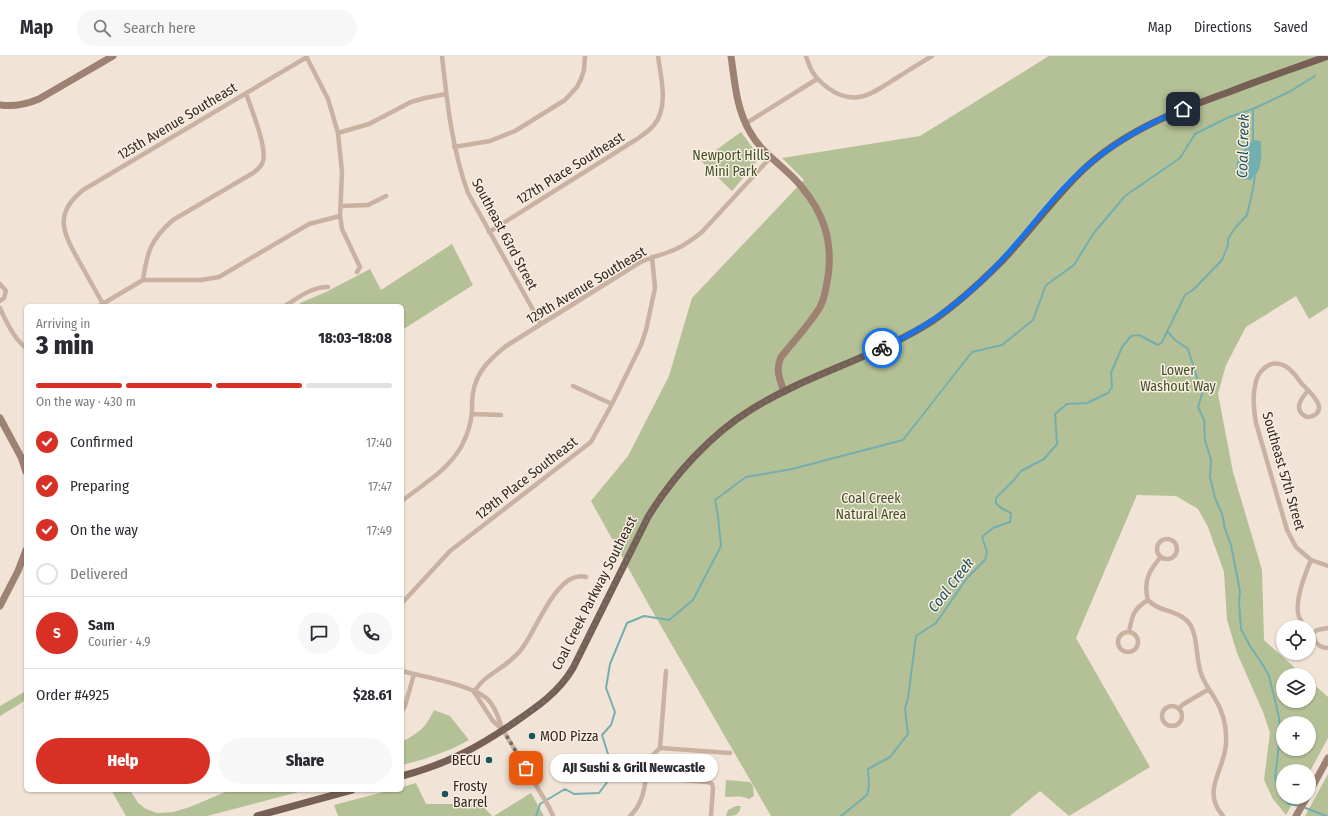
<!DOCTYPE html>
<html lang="en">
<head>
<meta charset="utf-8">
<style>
  :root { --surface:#fff; --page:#f7f7f7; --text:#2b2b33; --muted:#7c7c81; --line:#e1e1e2; --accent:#d93025 }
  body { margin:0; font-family:"Fira Sans Condensed",sans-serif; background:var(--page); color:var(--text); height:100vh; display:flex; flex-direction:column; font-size:15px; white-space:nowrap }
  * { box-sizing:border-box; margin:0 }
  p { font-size:13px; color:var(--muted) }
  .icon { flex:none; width:22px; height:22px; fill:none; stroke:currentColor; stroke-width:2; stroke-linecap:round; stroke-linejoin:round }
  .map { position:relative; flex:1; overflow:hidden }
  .panel { position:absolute; left:24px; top:248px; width:380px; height:488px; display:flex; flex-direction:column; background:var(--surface); border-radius:6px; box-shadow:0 1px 3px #0004 }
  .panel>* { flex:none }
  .buttons { position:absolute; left:1276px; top:564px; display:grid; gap:8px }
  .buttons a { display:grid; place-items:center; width:40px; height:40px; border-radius:50%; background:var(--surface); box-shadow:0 1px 3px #0004; font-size:20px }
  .pin { position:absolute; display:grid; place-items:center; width:34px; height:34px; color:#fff; margin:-17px; border-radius:8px; box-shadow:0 2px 6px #0006 }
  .courier { position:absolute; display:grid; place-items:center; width:40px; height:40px; margin:-20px; border:3px solid #1a73e8; border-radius:50%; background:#fff; color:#222; box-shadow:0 1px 5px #0007 }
  .bubble { position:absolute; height:28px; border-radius:14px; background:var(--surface); box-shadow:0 1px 3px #0004; font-size:13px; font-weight:800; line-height:28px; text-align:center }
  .summary em { font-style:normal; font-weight:800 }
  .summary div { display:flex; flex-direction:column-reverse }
  .summary { display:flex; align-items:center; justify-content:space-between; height:68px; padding:0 12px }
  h1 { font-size:26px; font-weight:800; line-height:30px }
  .bar { display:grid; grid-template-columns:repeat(4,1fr); gap:6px 4px; align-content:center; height:48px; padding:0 12px }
  .bar i { height:5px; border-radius:3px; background:var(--line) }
  .bar .current { background:var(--accent) }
  .bar p { grid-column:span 4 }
  .line { display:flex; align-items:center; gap:10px; padding:0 12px; border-top:1px solid var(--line) }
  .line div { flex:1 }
  .round { display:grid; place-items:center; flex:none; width:42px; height:42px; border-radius:21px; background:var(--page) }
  ol { padding:0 12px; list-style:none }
  li { display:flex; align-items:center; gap:12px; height:44px }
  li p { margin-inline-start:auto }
  li .icon { padding:4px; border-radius:50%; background:var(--accent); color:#fff; stroke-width:4 }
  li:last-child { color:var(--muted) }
  li i { width:22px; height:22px; border:2px solid var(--line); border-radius:50% }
  .cta { display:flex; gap:8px; margin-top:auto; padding:8px 12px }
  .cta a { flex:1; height:46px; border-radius:24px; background:var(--accent); color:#fff; font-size:16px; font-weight:800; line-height:46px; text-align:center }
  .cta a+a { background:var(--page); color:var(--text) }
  header { display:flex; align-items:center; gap:24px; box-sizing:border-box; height:56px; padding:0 20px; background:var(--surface); border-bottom:1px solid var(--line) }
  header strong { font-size:19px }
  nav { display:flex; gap:22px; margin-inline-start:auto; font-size:14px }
  .search { width:280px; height:36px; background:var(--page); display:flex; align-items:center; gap:10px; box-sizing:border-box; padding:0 14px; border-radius:22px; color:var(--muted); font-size:15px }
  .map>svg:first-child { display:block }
  .green { fill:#b4c096; fill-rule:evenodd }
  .water { fill:#74afaf }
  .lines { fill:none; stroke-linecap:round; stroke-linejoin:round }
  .stream { stroke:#74afaf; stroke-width:2 }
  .street { stroke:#c9b2a2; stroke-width:4.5 }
  .secondary { stroke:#9d8173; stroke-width:7 }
  .primary { stroke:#765f55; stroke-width:7 }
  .done { stroke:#766a62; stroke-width:4; stroke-dasharray:0 7.2 }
  .route { stroke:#1a73e8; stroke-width:5 }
  .poi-dot { fill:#195456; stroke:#f9eee2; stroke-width:1.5 }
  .labels { text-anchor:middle; stroke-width:3; stroke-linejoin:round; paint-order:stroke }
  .street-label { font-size:14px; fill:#332924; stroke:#f9eee2 }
  .park-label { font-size:14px; fill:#445228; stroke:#f9eee2 }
  .poi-label { font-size:14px; fill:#332924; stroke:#f9eee2; text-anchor:start }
  .water-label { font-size:15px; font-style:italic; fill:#195456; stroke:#f9eee2 }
</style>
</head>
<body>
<header>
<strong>Map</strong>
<div class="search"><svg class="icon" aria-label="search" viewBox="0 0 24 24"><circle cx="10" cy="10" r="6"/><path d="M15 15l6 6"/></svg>Search here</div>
<nav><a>Map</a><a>Directions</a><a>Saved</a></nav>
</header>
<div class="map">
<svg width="1328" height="760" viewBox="0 0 1328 760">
  <rect width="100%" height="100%" fill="#f1e3d6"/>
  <!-- green -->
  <path class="green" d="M 1049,0 L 1328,0 L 1328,251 L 1309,263 L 1296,240 L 1246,271 L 1226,309 L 1218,338 L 1233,416 L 1262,514 L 1264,584 L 1303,619 L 1283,619 L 1283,645 L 1309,645 L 1309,624 L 1328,641 L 1328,682 L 1309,717 L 1309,715 L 1283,715 L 1283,741 L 1296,741 L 1286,759 L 1273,743 L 1264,724 L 1270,677 L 1263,656 L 1237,597 L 1227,564 L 1224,516 L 1208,471 L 1198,453 L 1176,440 L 1137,439 L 1076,582 L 1150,711 L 1069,760 L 1040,735 L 1010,760 L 771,760 L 650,551 L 591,445 L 628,400 L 669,320 L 692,242 L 804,124 L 782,102 L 920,80 ZM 1283,667 L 1309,667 L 1309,693 L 1283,693 Z
    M 741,76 L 758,99 L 759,103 L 732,135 L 701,105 Z
    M 452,188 L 473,229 L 402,274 L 402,250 L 301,250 L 300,247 L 326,236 L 370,213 L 381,234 Z
    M 26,635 L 26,644 L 0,660 L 0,650 Z
    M 434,654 L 450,660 L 469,684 C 448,696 426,703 402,709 L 402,686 C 419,676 425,673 434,654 Z
    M 1328,718 L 1328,760 L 1305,760 Z
    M 726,724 L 750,726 L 753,730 L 754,740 L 749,743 C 741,739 733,741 725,741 Z
    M 416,727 L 426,748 L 481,748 L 492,760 L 338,760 L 334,749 L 391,734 L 402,734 L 402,731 Z
    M 111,734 L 130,734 L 138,747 L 146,753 L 157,757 L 173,756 L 190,751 L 230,734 L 306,734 L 207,760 L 126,760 Z
    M 531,737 L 544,760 L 494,760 Z
    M 736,750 L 741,750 C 739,760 735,760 726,760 L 728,754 Z"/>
  <!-- water -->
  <path class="water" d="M 1253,84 L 1261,85 C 1261,101 1264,114 1250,124 L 1242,123 C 1231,102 1240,99 1253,84 Z"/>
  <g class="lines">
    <!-- stream -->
    <path class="stream" d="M 1253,86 L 1253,53 L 1289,36 L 1315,20
      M 1167,275 L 1175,284 L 1188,293 L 1202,338 L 1198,351 L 1204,364 L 1205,384 L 1211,404 L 1210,421 L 1215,442 L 1222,458 L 1225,473 L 1231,489 L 1238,525 L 1240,536 L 1239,547 L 1241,573 L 1250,590 L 1263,609 L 1269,620 L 1279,661 L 1280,680 L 1275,722 L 1281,740 L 1289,748 L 1299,750
      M 1303,751 L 1326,760
      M 536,760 L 540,748 L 565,733 L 574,738 L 599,737 L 611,721 L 609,701 L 602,679 L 611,669 L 615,656 L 606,632 L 610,608 L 627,567 L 644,560 L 669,564 L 693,544 L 721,490 L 718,460 L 715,444 L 746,421 L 792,413 L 903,384 L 972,296 L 1002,289 L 1033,264 L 1046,229 L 1074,209 L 1093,178 L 1125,140 L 1180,102 L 1195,78 L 1229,61 L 1253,53
      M 841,760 L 867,739 L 869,730 L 868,713 L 890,701 L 908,678 L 905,653 L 908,642 L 916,580 L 936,567 L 967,522 L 985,504 L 987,496 L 982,481 L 993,472 L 1010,466 L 1011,457 L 1001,452 L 996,447 L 996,442 L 1014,424 L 1021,415 L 1044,403 L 1057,388 L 1055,358 L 1067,348 L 1087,347 L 1108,337 L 1112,331 L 1111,317 L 1122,291 L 1131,280 L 1139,279 L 1158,289 L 1162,286 L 1185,239 L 1194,233 L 1222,204 L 1228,189 L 1228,183 L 1235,172 L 1247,159 L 1253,133 L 1255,120"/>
    <!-- street -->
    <path class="street" d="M 306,0 L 328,43 L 338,77 L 342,116 L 340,160 L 342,173 L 360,211 L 357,216
      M 442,0 C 447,46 452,93 468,137 L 541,268
      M 806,0 C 811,16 815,22 828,32 C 854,51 872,38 895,23 C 907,15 919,8 932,0
      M 745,68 L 817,23
      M 338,77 L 369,68 L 411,46 L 425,42 L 446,38
      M 454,91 L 490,85 L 515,75 L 565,44 L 577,31 L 581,23 L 584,14 L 585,0
      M 341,150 L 368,149 L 386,140
      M 489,176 L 637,83 C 643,79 649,75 654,69 C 669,51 661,22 658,0
      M 143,224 C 147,196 151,183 173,164 L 253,117 C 258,113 262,110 263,105 C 267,90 251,53 246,37
      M 0,228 L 6,235 L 4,242 L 0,245
      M 103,248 C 95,234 88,221 80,207 C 64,178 52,159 83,134 L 307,1
      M 99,250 L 143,224 L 201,224 L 219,221 L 309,168 L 340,160
      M 285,250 C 298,242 311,231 328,231
      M 0,252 C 6,266 14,283 26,292
      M 573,330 L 612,348
      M 472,358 L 501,359
      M 402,445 C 422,429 448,414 461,391 C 467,380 471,368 472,356 C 472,350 472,343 473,337 C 476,316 490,303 506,290 L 639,207 C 648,202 658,200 669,196 C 681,192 692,184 702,176 L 770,102
      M1157 493a10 10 0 1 1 20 0a10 10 0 1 1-20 0Z
      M 1311,504 L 1328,510
      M 1148,544 C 1159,557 1181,553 1191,570 C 1199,585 1195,604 1202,620 C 1205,628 1210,635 1214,641 C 1223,655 1227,672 1226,688 C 1224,716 1201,734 1223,760
      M 402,547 L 450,495 L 591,386 L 612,348 L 641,289 L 646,274 L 655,232 L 652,201
      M 1306,571 C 1302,567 1299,563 1298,557 C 1296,543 1305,518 1311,504 L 1296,491 L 1287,474 L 1256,367 C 1254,355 1252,342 1255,330 C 1257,315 1270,302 1285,310 C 1293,314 1297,322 1302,328 C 1308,334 1317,342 1319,350 C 1320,358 1313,361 1307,361 C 1293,355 1300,343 1308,335
      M 1309,574 L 1313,577 C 1314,586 1319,592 1328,592
      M 1129,576 C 1132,560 1133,553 1148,544 C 1143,526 1149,514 1161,501
      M1118 586a10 10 0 1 1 20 0a10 10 0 1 1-20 0Z
      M 1313,577 L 1317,574 L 1328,572
      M 402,615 C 424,621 467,628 485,641 C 494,648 499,662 502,673
      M 474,636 C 478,630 483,624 489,620 C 500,612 511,606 520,595 C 536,577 556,513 586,521
      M 474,636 L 493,665 L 503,674 L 549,751 L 553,760
      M1162 660a10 10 0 1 1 20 0a10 10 0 1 1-20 0Z
      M 1179,653 L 1182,649 L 1209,633
      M 402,655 L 405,650 L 414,618
      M 660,692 L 666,615
      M 645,721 L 708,726 L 712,728 L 713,732 L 711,760
      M 630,760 C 642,749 645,734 646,719 C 646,716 645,712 646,709 C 648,702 655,697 660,692 L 730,697"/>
    <!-- secondary -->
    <path class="secondary" d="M 731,0 C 735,27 736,52 750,76 C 762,98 784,110 800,129 C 824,157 833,185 828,221 C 826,231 825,242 820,251 C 810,268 793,286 781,301 C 775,314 780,323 784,336
      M 0,49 C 14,51 27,48 39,43 L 113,0
      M 0,362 L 21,401 L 26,416
      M 0,550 L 18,515 L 26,494
      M 1309,737 L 1328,702
      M 1296,760 L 1307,741"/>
    <!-- primary -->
    <path class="primary" d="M 402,720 C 447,708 477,692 515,666 C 537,651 559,636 573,612 L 648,461 C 673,420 711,378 752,353 C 810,317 877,301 934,264 C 958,247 980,227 1001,206 C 1030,176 1054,141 1085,112 C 1125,75 1178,54 1229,36 C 1262,23 1295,12 1328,0
      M 257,760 L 352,734"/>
  </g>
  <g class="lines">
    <!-- done -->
    <path class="done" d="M 526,712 L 503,674 L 541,648 L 568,620 L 648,461 C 673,420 711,378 753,353 C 771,341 791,333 810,324 C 834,313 858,303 882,292"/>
    <!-- route -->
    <path class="route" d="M 882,292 C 927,272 968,241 1001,205 C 1030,174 1054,138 1087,110 C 1115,86 1149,67 1183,53"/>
  </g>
  <!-- markers -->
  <g class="poi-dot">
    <circle cx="532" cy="680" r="4"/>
    <circle cx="489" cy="704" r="4"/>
    <circle cx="445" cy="738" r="4"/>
  </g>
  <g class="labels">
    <!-- street labels -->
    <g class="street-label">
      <text transform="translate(177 65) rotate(-31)" y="5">125th Avenue Southeast</text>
      <text transform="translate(570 112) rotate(-32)" y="5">127th Place Southeast</text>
      <text transform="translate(505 178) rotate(62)" y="5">Southeast 63rd Street</text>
      <text transform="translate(586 229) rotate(-31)" y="5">129th Avenue Southeast</text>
      <text transform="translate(1284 415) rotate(74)" y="5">Southeast 57th Street</text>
      <text transform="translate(526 422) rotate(-38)" y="5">129th Place Southeast</text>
      <text transform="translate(594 537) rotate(-63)" y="5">Coal Creek Parkway Southeast</text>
    </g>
    <!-- park labels -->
    <g class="park-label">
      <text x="731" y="104">Newport Hills<tspan x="731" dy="16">Mini Park</tspan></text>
      <text x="1178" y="319">Lower<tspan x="1178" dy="16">Washout Way</tspan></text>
      <text x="871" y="447">Coal Creek<tspan x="871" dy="16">Natural Area</tspan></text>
    </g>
    <!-- poi labels -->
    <g class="poi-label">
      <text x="540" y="685">MOD Pizza</text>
      <text x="481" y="709" text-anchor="end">BECU</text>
      <text x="453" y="735">Frosty<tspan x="453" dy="16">Barrel</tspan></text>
    </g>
    <!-- water labels -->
    <g class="water-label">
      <text transform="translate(1243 90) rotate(-88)" y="5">Coal Creek</text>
      <text transform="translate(951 529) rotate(-52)" y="5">Coal Creek</text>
    </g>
  </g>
</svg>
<div class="buttons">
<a><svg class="icon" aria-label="locate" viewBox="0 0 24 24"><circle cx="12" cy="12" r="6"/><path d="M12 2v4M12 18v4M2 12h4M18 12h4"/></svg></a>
<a><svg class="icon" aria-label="layers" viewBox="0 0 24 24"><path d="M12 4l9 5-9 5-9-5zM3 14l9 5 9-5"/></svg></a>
<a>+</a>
<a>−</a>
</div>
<div class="pin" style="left:526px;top:712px;background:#ea580c"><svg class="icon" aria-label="bag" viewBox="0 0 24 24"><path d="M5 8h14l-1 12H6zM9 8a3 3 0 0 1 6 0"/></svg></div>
<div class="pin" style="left:1183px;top:53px;background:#1f2937"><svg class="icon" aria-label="home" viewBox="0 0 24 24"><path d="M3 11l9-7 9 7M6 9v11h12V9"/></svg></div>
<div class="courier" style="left:882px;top:292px"><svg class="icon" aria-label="bike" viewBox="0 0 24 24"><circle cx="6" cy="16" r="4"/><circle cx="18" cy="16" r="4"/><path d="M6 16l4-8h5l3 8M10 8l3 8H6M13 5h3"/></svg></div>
<div class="bubble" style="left:550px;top:698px;width:168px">AJI Sushi &amp; Grill Newcastle</div>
<section class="panel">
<div class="summary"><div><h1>3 min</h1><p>Arriving in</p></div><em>18:03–18:08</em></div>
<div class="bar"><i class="current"></i><i class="current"></i><i class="current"></i><i></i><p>On the way · 430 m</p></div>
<ol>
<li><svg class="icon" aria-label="check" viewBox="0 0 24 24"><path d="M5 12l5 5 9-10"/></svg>Confirmed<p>17:40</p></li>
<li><svg class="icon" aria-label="check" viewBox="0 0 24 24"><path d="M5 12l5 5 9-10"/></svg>Preparing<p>17:47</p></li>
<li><svg class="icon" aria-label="check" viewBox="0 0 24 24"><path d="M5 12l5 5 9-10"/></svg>On the way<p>17:49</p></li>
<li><i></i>Delivered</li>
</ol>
<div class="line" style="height:72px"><b class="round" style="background:var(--accent);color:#fff">S</b><div><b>Sam</b><p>Courier · 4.9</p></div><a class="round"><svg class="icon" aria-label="chat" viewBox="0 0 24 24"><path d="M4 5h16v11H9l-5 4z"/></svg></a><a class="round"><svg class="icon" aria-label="phone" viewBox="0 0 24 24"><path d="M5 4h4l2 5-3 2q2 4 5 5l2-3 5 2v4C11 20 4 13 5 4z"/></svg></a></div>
<div class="line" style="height:52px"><div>Order #4925</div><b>$28.61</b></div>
<div class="cta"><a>Help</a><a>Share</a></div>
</section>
</div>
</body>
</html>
